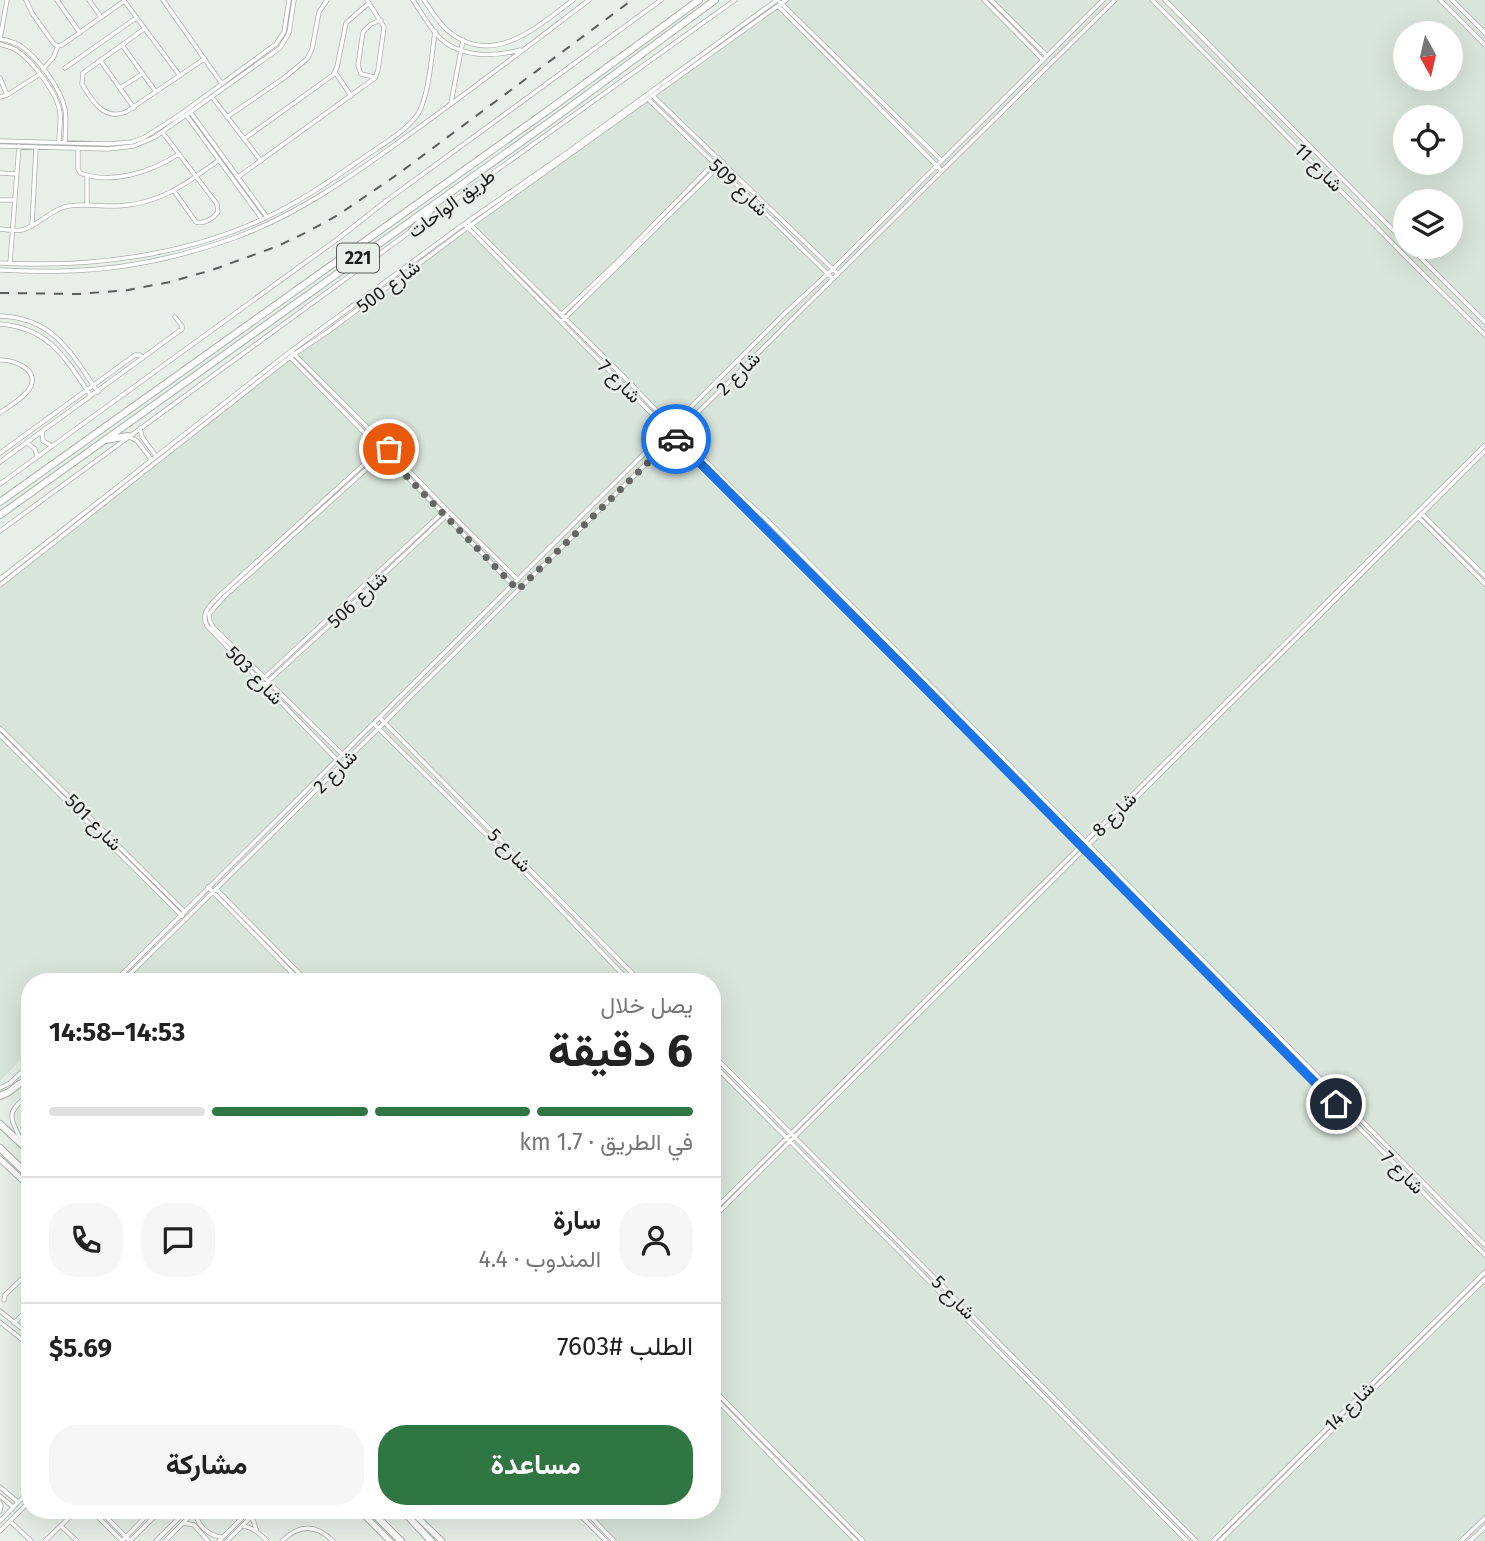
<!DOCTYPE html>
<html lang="ar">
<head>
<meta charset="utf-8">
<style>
  :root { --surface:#fff; --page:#f6f6f6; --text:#222; --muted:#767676; --line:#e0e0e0; --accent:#307642 }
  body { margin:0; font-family:"Fira Sans",Vazirmatn,sans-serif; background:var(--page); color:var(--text); direction:rtl; height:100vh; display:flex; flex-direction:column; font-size:26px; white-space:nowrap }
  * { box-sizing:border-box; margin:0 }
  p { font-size:23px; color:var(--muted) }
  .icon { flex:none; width:38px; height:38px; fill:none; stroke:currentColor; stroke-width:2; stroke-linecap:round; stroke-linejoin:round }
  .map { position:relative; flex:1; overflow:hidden; direction:ltr }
  .drawer { position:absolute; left:21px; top:973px; width:700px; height:546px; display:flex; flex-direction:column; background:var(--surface); border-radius:28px; box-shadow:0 7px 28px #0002; direction:rtl }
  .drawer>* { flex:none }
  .needle { width:46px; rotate:172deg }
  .tools { position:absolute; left:1393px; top:21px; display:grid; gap:14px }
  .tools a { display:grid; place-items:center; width:70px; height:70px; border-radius:50%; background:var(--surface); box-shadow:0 7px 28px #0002; font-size:35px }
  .pin { position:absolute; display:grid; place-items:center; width:60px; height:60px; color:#fff; margin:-30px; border:4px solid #fff; border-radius:50%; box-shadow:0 2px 7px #0007 }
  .courier { position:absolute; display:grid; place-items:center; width:70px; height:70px; margin:-35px; border:5px solid #1a73e8; border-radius:50%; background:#fff; color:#222; box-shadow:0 2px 9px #0007 }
  .headline em { font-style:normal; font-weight:700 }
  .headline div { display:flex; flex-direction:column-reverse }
  .headline { display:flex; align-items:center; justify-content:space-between; height:119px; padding:0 28px }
  h1 { font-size:46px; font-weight:700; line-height:52px }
  .bar { display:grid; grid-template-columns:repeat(4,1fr); gap:10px 7px; align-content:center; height:84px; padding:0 28px }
  .bar i { height:9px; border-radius:5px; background:var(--line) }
  .bar .on { background:var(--accent) }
  .bar p { grid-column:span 4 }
  .line { display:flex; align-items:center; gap:18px; padding:0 28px; border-top:2px solid var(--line) }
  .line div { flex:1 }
  .round { display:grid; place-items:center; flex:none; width:74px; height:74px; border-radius:28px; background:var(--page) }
  .cta { display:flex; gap:14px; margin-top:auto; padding:14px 28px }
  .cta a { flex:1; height:80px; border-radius:28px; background:var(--accent); color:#fff; font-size:28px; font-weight:700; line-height:80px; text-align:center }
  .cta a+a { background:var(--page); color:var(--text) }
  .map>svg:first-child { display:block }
  .built { fill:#d9e5da; fill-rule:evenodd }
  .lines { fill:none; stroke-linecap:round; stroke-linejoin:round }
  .minor-casing { stroke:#abb0ab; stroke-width:5 }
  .major-casing { stroke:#abb0ab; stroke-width:7 }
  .highway-casing { stroke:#abb0ab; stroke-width:8 }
  .minor { stroke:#fff; stroke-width:3.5 }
  .major { stroke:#fff; stroke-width:5 }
  .highway { stroke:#fff; stroke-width:6 }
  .rail { stroke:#5b5e5b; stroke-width:2; stroke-dasharray:9 9; stroke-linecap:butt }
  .done { stroke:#636663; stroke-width:7; stroke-dasharray:0 12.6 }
  .route { stroke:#1a73e8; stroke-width:9 }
  .labels { text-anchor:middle; stroke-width:5; stroke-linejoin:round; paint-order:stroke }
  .shield { fill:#e8efe9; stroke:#585c59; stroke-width:2 }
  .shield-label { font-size:18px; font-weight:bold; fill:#1b1d1b }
  .street-label { font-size:19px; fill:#1b1d1b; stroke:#e8efe9 }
</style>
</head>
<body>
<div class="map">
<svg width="1485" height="1541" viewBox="0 0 1485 1541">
  <rect width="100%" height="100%" fill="#e8efe9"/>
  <!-- built -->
  <path class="built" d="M 775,0 L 1485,0 L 1485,1541 L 611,1541 L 580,1510 L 712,1510 L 712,982 L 30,982 L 30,1050 L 0,1081 L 0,577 L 162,460 L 289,360 ZM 1405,33 L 1451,33 L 1451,79 L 1405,79 ZM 1405,117 L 1451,117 L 1451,163 L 1405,163 ZM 1405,201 L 1451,201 L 1451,247 L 1405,247 Z"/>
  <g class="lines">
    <defs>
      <path id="minor" d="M 7,0 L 0,39 C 7,40 14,42 21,46 C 38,58 61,89 65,109 C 67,120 65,132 65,143
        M 26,0 L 32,13 L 54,44 L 58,46 L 62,45 L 124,1
        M 57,0 L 80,33
        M 89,0 L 101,17
        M 163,0 L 222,84
        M 413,0 C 421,12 429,27 439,37 C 460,58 494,57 520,50
        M 424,0 C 431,10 438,22 447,30 C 492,69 537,27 573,0
        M 984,0 L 1043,60
        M 991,0 L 1047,56
        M 1152,0 L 1417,268 L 1485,335
        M 1165,0 L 1405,242
        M 1440,0 L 1485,45
        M 1452,0 L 1485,33
        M 125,2 L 180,76
        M 780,2 L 941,160
        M 778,6 L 942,171
        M 144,29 L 83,73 L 82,84 C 92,101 104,121 126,112 L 204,59
        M 0,44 C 5,46 11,47 16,50 C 32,60 58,94 60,113 C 61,122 59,133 59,142
        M 122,45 L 156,92
        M 100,60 L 134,108
        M 65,68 L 136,18
        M 43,69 L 53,58 L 58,46
        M 335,72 L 351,96
        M 374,77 L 361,74 L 358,65 L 363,32 L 371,24 L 381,20
        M 0,78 L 7,95
        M 120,88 L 142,74
        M 653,96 L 838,274
        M 0,97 L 7,95 L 40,74
        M 212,97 L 261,161
        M 649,100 L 833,279
        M 451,103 L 463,40
        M 191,113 L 267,217
        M 187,116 L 262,219
        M 227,117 L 284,78 L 307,59 L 312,49 L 319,12 L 327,0
        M 163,133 L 217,204 L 218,212 C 213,219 204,224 196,222 L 174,191
        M 244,139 L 333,75 L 337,67 L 346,23 L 369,3
        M 0,141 L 109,144 L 132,142 L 143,138 L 178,116 L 276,44 L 284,32 L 289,0
        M 0,146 L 108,149 L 134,146 L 155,137 L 280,48 L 289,33 L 294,0
        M 78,148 L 78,169 L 80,173 C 112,185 151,172 179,154
        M 0,173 L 17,174
        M 87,175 L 87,204
        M 238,177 L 375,78 L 378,70 L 384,27 L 367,0
        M 0,200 L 15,200
        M 468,222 L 624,377 L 733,489 L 765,518 L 1485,1245
        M 464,224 L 1485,1255
        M 420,225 L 735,0
        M 32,226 L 36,147
        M 0,229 C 7,230 15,231 22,230 C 37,226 49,212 64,207 C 82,202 100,207 118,206 C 160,204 186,184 219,160
        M 1410,247 L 1485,322
        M 0,263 C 88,268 185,256 265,218 C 298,203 330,181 360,160 C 378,147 406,132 418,114 C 429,96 432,53 435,31
        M 10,263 L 19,146
        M 0,270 C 21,271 42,272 64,271 C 121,270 181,257 234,238 C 297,215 349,178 403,139 C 466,94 527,47 589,0
        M 562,314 L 617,262 L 719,158
        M 0,316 C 54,318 70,352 98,392
        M 561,322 L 723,162
        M 0,324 C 50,328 66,359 91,396
        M 293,353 L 384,444
        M 291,358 L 513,585
        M 0,360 C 13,360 38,368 31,386 C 26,397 9,406 0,413
        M 140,428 L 142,437 L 156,456
        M 42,432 L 43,441 L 52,446
        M 128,436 L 137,441 L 151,459
        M 27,443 L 35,449 L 37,456
        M 389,450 L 446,509 L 518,580
        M 0,453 L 135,355 L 140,355 L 143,358
        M 0,462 L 182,329 L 182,326 L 175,317
        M 0,484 L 339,238 L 386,201 L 661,0
        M 1422,514 L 1485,576
        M 1419,518 L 1485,584
        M 0,531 L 411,231
        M 0,579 L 287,354 L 464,224 L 568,152 L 777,0
        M 0,585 L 290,357 L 326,333 L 467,228 L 786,0
        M 265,677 L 442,513
        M 264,685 L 331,624 L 447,515
        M 380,718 L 641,982
        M 374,724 L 537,885 L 630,982
        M 0,728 L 185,912
        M 0,735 L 182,916
        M 343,755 L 213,627 L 210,621 L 209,614 L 224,597 L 389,449
        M 337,760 L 207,626 C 200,612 211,605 220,595 L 385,445
        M 208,887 L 301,982
        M 216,889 L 308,982
        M 114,982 L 783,315 L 834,268 L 1103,0
        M 122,982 L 1115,0
        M 712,1054 L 1196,1541
        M 712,1063 L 1187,1541
        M 19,1084 L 30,1073
        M 0,1088 L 10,1083 L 30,1064
        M 21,1140 C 8,1113 7,1114 30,1093
        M 712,1212 L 1485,445
        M 712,1219 L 1485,451
        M 25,1275 L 30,1281
        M 4,1300 L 5,1295 L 30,1271
        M 0,1311 L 30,1335
        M 0,1322 L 30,1346
        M 14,1323 L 30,1307
        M 712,1388 L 863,1541
        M 712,1395 L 786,1471 L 856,1541
        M 0,1487 L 18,1502
        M 0,1496 L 13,1507
        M 0,1503 L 1,1506 L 0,1511
        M 91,1510 L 122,1541
        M 99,1510 L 130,1541
        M 575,1510 L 606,1541
        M 584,1510 L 614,1541
        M 196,1512 C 196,1525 210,1537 223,1537
        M 251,1514 L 257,1532
        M 0,1521 L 30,1490
        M 10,1521 L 31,1541
        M 184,1523 L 194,1525 L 208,1541
        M 61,1526 L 77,1541
        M 242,1526 C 253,1527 260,1534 267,1541
        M 0,1531 L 30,1501
        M 124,1539 L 152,1510
        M 45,1541 L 77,1510
        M 130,1541 L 161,1510
        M 156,1541 L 187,1510
        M 165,1541 L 196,1510
        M 219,1541 L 250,1510
        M 227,1541 L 258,1510
        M 282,1541 C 299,1524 316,1524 333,1541
        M 1213,1541 L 1485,1272
        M 1220,1541 L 1485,1279
        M 1461,1541 L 1485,1518
        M 1470,1541 L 1485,1527"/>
      <path id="major" d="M 0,1159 L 30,1187
        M 359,1510 L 390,1541
        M 410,1510 L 442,1541"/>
      <path id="highway" d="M 412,231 L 434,206
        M 106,440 L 128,436
        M 0,502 L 554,106 L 699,0
        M 0,515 L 559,115 L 715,0
        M 0,1096 L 9,1092 L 19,1084
        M 0,1124 L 30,1152
        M 0,1148 L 30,1177
        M 370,1510 L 401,1541
        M 402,1510 L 431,1541"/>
    </defs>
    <!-- minor casing -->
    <use href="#minor" class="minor-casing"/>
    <!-- major casing -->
    <use href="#major" class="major-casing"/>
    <!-- highway casing -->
    <use href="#highway" class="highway-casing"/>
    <!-- minor -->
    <use href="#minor" class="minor"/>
    <!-- major -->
    <use href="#major" class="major"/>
    <!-- highway -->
    <use href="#highway" class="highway"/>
    <!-- rail -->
    <path class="rail" d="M 0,293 L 79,294 L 128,290 L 170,282 L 212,270 L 278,246 L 309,231 L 338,215 L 398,174 L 632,0"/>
  </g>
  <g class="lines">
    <!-- done -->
    <path class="done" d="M 389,449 L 385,445 L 380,449 L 518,590 L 674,437 L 676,439"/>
    <!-- route -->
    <path class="route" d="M 676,439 L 926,689 L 1336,1104"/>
  </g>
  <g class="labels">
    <!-- shield labels -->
    <rect class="shield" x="337" y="243.5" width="42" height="29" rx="5"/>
    <g class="shield-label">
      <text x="358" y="264">221</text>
    </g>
    <!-- street labels -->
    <g class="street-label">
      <text transform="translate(1319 167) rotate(45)" y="7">شارع 11</text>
      <text transform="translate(739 187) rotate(44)" y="7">شارع 509</text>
      <text transform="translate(451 203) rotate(-36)" y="7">طريق الواحات</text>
      <text transform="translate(388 286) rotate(-37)" y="7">شارع 500</text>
      <text transform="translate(738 373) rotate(-45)" y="7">شارع 2</text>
      <text transform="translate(620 381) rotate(45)" y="7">شارع 7</text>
      <text transform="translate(357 599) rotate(-43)" y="7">شارع 506</text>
      <text transform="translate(255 675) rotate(46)" y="7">شارع 503</text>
      <text transform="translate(335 771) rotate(-45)" y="7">شارع 2</text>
      <text transform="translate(1114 814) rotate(-45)" y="7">شارع 8</text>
      <text transform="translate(94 822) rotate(45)" y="7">شارع 501</text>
      <text transform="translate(510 850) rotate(45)" y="7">شارع 5</text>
      <text transform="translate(1403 1172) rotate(45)" y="7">شارع 7</text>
      <text transform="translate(954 1297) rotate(45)" y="7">شارع 5</text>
      <text transform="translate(1349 1406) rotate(-45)" y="7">شارع 14</text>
    </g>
  </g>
</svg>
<div class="tools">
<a><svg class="needle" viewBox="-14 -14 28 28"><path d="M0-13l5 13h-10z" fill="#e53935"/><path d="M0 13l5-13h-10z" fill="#767676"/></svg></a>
<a><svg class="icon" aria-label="locate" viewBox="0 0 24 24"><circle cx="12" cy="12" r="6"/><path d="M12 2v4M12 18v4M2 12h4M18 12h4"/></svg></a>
<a><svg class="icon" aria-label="layers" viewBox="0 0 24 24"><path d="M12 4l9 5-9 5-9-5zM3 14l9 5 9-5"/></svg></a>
</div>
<div class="pin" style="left:389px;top:449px;background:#ea580c"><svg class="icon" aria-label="bag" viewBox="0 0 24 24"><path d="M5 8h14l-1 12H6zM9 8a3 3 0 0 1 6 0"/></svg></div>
<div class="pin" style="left:1336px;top:1104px;background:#1f2937"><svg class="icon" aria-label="home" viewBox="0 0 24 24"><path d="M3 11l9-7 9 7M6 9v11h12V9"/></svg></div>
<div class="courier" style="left:676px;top:439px"><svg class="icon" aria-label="car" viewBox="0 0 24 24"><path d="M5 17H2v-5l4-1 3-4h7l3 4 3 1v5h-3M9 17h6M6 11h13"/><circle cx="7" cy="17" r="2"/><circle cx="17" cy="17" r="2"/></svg></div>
<section class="drawer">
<div class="headline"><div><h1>6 دقيقة</h1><p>يصل خلال</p></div><em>14:53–14:58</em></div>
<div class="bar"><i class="on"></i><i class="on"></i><i class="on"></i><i></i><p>في الطريق · 1.7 km</p></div>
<div class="line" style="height:126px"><a class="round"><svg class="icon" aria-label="person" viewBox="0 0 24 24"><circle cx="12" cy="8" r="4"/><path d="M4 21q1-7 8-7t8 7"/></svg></a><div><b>سارة</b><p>المندوب · 4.4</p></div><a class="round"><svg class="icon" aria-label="chat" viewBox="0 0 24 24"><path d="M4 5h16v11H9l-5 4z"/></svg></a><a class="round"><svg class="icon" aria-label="phone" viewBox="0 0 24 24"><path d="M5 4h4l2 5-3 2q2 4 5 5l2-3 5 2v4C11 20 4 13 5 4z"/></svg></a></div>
<div class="line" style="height:91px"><div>الطلب #7603</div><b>$5.69</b></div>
<div class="cta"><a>مساعدة</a><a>مشاركة</a></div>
</section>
</div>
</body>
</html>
